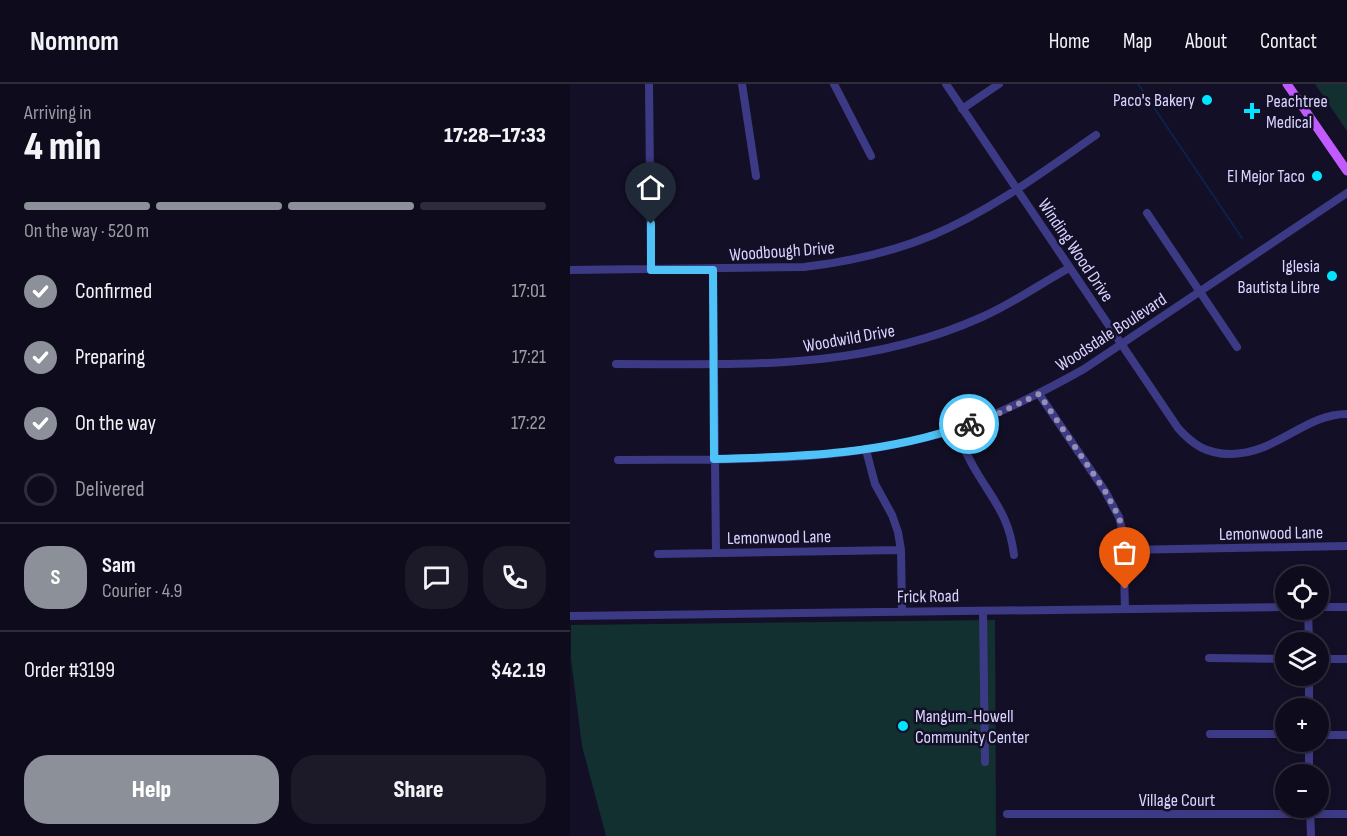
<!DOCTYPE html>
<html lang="en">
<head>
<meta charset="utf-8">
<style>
  :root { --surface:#0e0b1c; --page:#1c1929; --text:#f1f3f6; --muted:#9b9ba3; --line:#2e2b3b; --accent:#8c9099 }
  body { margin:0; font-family:"Sofia Sans Condensed",sans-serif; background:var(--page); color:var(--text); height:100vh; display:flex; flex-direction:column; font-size:22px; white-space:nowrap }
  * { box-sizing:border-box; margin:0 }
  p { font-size:20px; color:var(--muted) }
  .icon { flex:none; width:33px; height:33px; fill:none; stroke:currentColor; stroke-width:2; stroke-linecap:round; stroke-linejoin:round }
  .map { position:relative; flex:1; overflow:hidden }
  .panel { display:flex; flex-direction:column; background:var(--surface); width:570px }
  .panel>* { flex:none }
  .fabs { position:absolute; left:705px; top:482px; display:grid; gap:12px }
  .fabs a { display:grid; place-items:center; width:54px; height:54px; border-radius:50%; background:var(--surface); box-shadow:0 3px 9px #0003,0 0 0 2px var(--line); font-size:30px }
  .pin { position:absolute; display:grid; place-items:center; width:51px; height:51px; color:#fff; margin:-62px -26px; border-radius:50% 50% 50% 0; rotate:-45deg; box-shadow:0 0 6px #0007 }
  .pin .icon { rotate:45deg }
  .courier { position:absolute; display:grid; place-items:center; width:60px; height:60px; margin:-30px; border:4px solid #4fc3f7; border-radius:50%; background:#fff; color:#222; box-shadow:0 2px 8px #0007 }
  .headline em { font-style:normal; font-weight:800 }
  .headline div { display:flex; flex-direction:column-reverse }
  .headline { display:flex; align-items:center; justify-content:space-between; height:102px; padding:0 24px }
  h1 { font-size:39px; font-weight:800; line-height:45px }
  .bar { display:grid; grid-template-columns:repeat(4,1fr); gap:9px 6px; align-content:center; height:72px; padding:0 24px }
  .bar i { height:8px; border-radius:4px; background:var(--line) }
  .bar .current { background:var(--accent) }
  .bar p { grid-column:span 4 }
  .line { display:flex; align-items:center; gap:15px; padding:0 24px; border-top:2px solid var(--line) }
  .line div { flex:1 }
  .round { display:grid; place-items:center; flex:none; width:63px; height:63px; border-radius:24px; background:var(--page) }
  ol { padding:0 24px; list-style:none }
  li { display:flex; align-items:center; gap:18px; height:66px }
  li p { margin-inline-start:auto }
  li .icon { padding:6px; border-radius:50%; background:var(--accent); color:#fff; stroke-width:4 }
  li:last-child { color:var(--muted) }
  li i { width:33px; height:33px; border:3px solid var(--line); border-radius:50% }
  .button { display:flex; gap:12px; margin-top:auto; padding:12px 24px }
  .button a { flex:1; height:69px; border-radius:24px; background:var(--accent); color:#fff; font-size:24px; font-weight:800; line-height:69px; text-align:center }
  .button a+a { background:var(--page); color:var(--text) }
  header { display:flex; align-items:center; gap:36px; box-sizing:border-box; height:84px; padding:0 30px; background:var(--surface); border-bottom:2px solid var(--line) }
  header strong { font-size:28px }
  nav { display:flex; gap:33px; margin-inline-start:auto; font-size:21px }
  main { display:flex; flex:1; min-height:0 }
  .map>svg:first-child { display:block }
  .green { fill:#12302f }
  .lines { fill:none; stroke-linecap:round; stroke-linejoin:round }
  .stream { stroke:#0c2248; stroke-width:2 }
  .minor { stroke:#3d3a85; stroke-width:8 }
  .major { stroke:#c25bff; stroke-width:9 }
  .done { stroke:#948fb3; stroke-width:6; stroke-dasharray:0 10.8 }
  .route { stroke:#4fc3f7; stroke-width:8 }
  .poi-dot { fill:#00e5ff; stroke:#130f26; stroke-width:2 }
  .labels { text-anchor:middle; stroke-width:5; stroke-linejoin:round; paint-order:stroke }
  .poi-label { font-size:18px; fill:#d9d4ff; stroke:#130f26; text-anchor:end }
  .street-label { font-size:18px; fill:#d9d4ff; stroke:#130f26 }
</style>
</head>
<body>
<header>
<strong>Nomnom</strong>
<nav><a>Home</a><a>Map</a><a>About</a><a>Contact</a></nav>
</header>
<main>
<section class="panel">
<div class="headline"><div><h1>4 min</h1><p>Arriving in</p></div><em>17:28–17:33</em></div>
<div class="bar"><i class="current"></i><i class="current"></i><i class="current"></i><i></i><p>On the way · 520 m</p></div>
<ol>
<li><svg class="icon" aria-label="check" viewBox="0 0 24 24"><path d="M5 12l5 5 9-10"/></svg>Confirmed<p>17:01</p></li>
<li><svg class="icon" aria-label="check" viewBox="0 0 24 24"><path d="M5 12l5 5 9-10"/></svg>Preparing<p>17:21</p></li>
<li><svg class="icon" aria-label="check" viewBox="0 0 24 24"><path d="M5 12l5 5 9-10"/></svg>On the way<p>17:22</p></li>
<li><i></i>Delivered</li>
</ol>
<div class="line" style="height:108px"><b class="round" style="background:var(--accent);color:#fff">S</b><div><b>Sam</b><p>Courier · 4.9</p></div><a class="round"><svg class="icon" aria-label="chat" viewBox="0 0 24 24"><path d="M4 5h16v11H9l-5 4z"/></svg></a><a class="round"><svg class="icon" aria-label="phone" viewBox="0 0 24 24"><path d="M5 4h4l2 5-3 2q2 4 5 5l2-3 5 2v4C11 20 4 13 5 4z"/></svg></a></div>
<div class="line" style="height:78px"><div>Order #3199</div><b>$42.19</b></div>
<div class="button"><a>Help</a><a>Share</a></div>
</section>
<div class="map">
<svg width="777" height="752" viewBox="0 0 777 752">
  <rect width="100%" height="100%" fill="#130f26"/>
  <!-- green -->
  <path class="green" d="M 745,0 L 777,0 L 777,47 Z
    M 425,536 L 426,752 L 36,752 L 12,662 L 1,575 L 1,541 Z"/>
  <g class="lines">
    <!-- stream -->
    <path class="stream" d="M 568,0 L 672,154"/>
    <!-- minor -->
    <path class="minor" d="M 79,0 L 81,186
      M 172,0 L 186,92
      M 264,0 L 301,72
      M 376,0 L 608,344 C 623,361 637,370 660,370 C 707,370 734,330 777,330
      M 392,25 L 429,0
      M 577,129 L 667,263
      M 0,186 L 234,183 C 278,178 322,168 363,151 C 422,126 474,87 526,51
      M 143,186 L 146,469
      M 46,280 C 173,280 292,287 412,233 C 442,220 470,200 499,184
      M 469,310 L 535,407 L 549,433 L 553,449 L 555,525
      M 385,345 C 392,359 398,374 406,387 C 425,419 439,432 444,471
      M 296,366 L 305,400 L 322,431 L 328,448 L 331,466 L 332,528
      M 48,376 C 161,375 277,380 386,345 C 431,330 473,308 514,285 L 777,109
      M 554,466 L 777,462
      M 88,470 L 331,466
      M 748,523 L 777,523
      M 738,525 L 739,558
      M 413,527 L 415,678
      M 0,532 L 716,523
      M 639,574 L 716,575
      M 748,575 L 777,575
      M 739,624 L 739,591
      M 640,650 L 716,650
      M 748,651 L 777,651
      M 739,657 L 739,690
      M 740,723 L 741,752
      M 437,730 L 777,730"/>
    <!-- major -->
    <path class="major" d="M 717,0 L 777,87"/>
  </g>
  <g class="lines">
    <!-- done -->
    <path class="done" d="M 399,340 L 423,332 L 469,310 L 535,407 L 549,433 L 553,449 L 555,505"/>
    <!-- route -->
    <path class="route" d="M 81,140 L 81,186 L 143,186 L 144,375 C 231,373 317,370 399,340"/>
  </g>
  <!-- markers -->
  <g class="poi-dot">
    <circle cx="637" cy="16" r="6"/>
    <path d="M679 18h6v6h6v6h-6v6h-6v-6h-6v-6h6z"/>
    <circle cx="747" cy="92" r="6"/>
    <circle cx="762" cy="192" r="6"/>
    <circle cx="333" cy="642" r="6"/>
  </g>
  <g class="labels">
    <!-- poi labels -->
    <g class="poi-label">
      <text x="625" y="22">Paco's Bakery</text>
      <text x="696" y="23" text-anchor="start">Peachtree<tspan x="696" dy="21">Medical</tspan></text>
      <text x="735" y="98">El Mejor Taco</text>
      <text x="750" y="188">Iglesia<tspan x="750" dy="21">Bautista Libre</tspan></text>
      <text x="345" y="638" text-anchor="start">Mangum-Howell<tspan x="345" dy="21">Community Center</tspan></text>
    </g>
    <!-- street labels -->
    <g class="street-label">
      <text transform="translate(506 166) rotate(56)" y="6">Winding Wood Drive</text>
      <text transform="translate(212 167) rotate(-4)" y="6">Woodbough Drive</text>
      <text transform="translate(541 248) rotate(-33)" y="6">Woodsdale Boulevard</text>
      <text transform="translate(279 254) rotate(-10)" y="6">Woodwild Drive</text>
      <text transform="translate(701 449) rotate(-1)" y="6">Lemonwood Lane</text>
      <text transform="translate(209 453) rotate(-1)" y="6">Lemonwood Lane</text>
      <text transform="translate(358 512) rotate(-1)" y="6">Frick Road</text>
      <text x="607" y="722">Village Court</text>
    </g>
  </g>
</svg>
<div class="fabs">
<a><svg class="icon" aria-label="locate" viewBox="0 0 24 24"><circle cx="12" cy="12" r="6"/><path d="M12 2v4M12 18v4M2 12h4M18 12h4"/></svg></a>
<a><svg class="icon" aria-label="layers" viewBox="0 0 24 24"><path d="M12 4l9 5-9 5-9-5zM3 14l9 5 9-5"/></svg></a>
<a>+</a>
<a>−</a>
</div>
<div class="pin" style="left:555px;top:505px;background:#ea580c"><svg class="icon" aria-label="bag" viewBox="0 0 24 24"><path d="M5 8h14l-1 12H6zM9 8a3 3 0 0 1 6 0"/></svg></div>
<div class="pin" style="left:81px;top:140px;background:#1f2937"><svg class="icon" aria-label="home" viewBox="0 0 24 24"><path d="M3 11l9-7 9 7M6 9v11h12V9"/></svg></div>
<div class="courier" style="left:399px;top:340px"><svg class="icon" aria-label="bike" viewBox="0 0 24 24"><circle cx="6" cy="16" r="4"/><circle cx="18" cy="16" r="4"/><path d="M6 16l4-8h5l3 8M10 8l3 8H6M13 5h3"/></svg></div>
</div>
</main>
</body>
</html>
